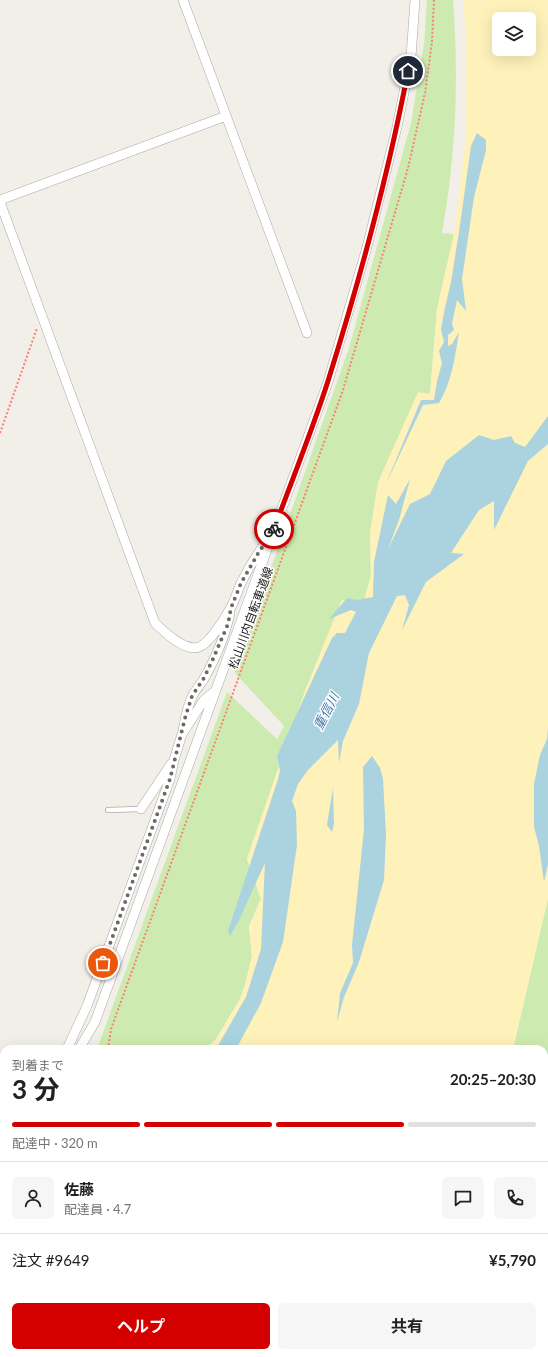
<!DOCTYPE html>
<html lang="ja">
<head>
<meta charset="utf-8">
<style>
  :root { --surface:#fff; --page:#f6f6f6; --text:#202124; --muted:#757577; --line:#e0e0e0; --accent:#d40000 }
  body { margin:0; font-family:Lato,"Noto Sans JP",sans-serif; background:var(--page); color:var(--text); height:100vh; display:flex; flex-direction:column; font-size:15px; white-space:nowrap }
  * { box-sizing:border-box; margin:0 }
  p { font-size:13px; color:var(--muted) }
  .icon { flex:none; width:22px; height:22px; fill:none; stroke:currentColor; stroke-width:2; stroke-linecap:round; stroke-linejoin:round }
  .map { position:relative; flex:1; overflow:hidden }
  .panel { position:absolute; left:0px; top:1045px; width:548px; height:312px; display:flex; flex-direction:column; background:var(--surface); border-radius:12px 12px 0 0; box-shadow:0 4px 16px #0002 }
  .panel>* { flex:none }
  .fabs { position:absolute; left:492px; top:12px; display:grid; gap:8px }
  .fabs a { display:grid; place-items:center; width:44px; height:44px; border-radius:6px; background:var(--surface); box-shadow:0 4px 16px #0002; font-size:20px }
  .pin { position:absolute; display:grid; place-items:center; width:34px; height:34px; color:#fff; margin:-17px; border:2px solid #fff; border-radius:50%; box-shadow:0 1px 4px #0007 }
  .courier { position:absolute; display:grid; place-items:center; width:40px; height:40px; margin:-20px; border:3px solid #d40000; border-radius:50%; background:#fff; color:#222; box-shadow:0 1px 5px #0007 }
  .summary em { font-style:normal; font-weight:700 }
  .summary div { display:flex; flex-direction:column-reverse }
  .summary { display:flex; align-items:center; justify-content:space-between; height:68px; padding:0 12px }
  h1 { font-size:26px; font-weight:700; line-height:30px }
  .bar { display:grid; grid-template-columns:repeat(4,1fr); gap:6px 4px; align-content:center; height:48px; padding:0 12px }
  .bar i { height:5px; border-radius:3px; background:var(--line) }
  .bar .on { background:var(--accent) }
  .bar p { grid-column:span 4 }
  .line { display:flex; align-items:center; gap:10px; padding:0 12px; border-top:1px solid var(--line) }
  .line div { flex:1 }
  .round { display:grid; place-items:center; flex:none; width:42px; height:42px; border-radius:6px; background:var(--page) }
  .cta { display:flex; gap:8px; margin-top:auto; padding:8px 12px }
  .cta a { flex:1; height:46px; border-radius:6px; background:var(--accent); color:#fff; font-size:16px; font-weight:700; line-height:46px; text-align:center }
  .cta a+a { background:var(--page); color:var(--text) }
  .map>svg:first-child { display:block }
  .grass { fill:#cdebb0 }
  .sand { fill:#fff1ba; fill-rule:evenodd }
  .water { fill:#aad3df }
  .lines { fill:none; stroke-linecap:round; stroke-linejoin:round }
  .service-casing { stroke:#a9a9a9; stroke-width:6 }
  .minor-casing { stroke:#a9a9a9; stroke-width:10 }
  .path { stroke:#fa8072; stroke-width:2; stroke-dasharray:2 2; stroke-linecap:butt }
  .service { stroke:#fff; stroke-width:4.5 }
  .minor { stroke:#fff; stroke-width:9 }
  .done { stroke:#6b6a68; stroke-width:4; stroke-dasharray:0 7.2 }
  .route { stroke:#d40000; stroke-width:5 }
  .labels { text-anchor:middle; stroke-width:3; stroke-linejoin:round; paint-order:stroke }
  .street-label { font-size:12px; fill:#222; stroke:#fff }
  .water-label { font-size:13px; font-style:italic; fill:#4a7aab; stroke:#fff }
</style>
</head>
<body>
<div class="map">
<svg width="548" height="1357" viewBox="0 0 548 1357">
  <rect width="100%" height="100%" fill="#f2efe9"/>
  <!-- grass -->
  <path class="grass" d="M 427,0 L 453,0 C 459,78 456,156 442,233 L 454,234 L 437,309 L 430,394 L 370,532 L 371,576 L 363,604 L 342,600 L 305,691 L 247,859 L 261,899 L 249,926 L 252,956 L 245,985 L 240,999 L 216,1039 L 210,1045 L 203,1046 L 200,1049 L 97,1049 L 227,692 L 277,739 L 284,726 L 234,672 L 349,348 L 411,123 L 424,44 Z
    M 548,898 L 548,1141 L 544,1163 L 544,1049 L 513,1049 Z
    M 4,1287 L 4,1353 L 81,1353 L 80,1357 L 0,1357 L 0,1297 Z
    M 443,1353 L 512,1353 L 511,1357 L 442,1357 Z"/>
  <!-- sand -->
  <path class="sand" d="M 463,0 L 548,0 L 548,898 L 513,1049 L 200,1049 L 203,1046 L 210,1045 L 216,1039 L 240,999 L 245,985 L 252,956 L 249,926 L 261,899 L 247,859 L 305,691 L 342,600 L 363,604 L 371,575 L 370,532 L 378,482 L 418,392 L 430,394 L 437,309 L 454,234 L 465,145 L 466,38 ZM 499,19 L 529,19 L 529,49 L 499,49 Z
    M 81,1353 L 443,1353 L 442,1357 L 80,1357 Z"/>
  <!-- water -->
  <path class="water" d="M 477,133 L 486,140 L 486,150 L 474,197 L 462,279 L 466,311 L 457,300 L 452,324 L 454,330 L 448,335 L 448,346 L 452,344 L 459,332 C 455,357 452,381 439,403 L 423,405 L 385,486 L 421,400 L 434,400 L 437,381 L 442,363 L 439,351 L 444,342 L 441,330 L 444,312 L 451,282 L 459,232 L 471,146 Z
    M 548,416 L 548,444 L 528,461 L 494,530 L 494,501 L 479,510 L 451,553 L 464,554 L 426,582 L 402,630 L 409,605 L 405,595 L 397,596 L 369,653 L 359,704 L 343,741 L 339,763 L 338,740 L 308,770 L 298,784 L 292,801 L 296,811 L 297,845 L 283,942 L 261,1003 L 236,1049 L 216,1049 L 246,997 L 261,949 L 265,863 L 239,920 L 230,936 L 228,931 L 278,779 L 280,771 L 277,756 L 332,638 L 337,633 L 345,633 L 356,612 L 351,610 L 329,619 L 347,598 L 357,600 L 373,597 L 374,562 L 388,495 L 396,504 L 410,479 L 399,520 L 388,549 L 410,504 L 430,494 L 446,461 L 479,435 L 494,440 L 511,436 L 515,443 L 525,447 Z
    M 548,727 L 548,864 L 544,882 L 539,846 L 534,827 L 534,784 L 540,755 L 547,739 Z
    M 372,756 L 380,768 L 383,779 L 386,834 L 384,880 L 359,962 L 344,997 L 337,1022 L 340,993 L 353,963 L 352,945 L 364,829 L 363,767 Z
    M 333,788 L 334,824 L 332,832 L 327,825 Z
    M 92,1353 L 161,1353 L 160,1357 L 91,1357 Z"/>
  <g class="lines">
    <defs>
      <path id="service" d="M 108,810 L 141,809"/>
      <path id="minor" d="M 183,0 L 307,333
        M 0,200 L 226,116
        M 0,202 L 155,623 C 164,632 186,652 199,647 C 209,644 225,618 230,609 C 235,601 237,592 241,583 C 248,569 257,554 267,541
        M 183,731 C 185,719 187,706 193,695 C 196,689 201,684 205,677 C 216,657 226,634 230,612
        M 141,809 L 171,764
        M 67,1049 L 87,1006 L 170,779 L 174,760 L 182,734 L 204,700 L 215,691
        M 79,1049 L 95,1022 L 328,382 L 367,247 L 397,127 L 411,57 L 415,0
        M 0,1173 L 4,1170
        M 0,1231 L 4,1221
        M 0,1267 L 4,1257"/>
    </defs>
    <!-- service casing -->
    <use href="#service" class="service-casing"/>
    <!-- minor casing -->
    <use href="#minor" class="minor-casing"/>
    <!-- path -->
    <path class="path" d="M 0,433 L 37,328
      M 108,1049 L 111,1029 L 343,390 L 408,168 L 425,93 L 432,42 L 434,0
      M 0,1093 L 4,1107
      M 544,1246 L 548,1223
      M 0,1310 L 4,1300
      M 524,1357 L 525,1353"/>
    <!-- service -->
    <use href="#service" class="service"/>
    <!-- minor -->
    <use href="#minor" class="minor"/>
  </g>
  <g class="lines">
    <!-- done -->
    <path class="done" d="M 103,963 L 170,779 L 185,718 L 192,696 L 204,678 L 213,659 L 228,624 L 231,608 L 241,583 L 260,550 L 272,536 L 274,529"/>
    <!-- route -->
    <path class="route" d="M 274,529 C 292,480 312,431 328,381 C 360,279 388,176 408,71"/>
  </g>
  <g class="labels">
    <!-- street labels -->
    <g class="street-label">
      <text transform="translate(251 618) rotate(-70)" y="4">松山川内自転車道線</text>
    </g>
    <!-- water labels -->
    <g class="water-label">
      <text transform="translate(326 711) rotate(-63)" y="5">重信川</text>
    </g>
  </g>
</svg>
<div class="fabs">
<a><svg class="icon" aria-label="layers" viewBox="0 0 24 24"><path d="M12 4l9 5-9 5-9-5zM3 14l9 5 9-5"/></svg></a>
</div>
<div class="pin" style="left:103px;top:963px;background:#ea580c"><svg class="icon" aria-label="bag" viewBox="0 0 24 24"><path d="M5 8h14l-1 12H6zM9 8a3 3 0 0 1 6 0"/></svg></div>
<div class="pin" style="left:408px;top:71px;background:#1f2937"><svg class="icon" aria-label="home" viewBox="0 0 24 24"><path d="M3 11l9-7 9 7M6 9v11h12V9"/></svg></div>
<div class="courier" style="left:274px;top:529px"><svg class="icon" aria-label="bike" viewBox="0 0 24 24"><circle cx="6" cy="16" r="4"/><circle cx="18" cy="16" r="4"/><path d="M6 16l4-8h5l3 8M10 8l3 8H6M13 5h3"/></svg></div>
<section class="panel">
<div class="summary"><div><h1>3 分</h1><p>到着まで</p></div><em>20:25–20:30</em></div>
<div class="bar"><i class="on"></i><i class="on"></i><i class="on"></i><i></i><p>配達中 · 320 m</p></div>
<div class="line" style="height:72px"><a class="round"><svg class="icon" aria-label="person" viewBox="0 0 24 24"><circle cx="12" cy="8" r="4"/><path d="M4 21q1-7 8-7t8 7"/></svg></a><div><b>佐藤</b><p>配達員 · 4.7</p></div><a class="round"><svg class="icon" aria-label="chat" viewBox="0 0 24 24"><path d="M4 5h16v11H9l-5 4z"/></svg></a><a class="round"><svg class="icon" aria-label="phone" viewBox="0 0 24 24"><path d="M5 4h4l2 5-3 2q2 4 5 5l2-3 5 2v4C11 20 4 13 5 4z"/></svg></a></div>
<div class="line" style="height:52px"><div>注文 #9649</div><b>¥5,790</b></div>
<div class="cta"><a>ヘルプ</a><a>共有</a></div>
</section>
</div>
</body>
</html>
